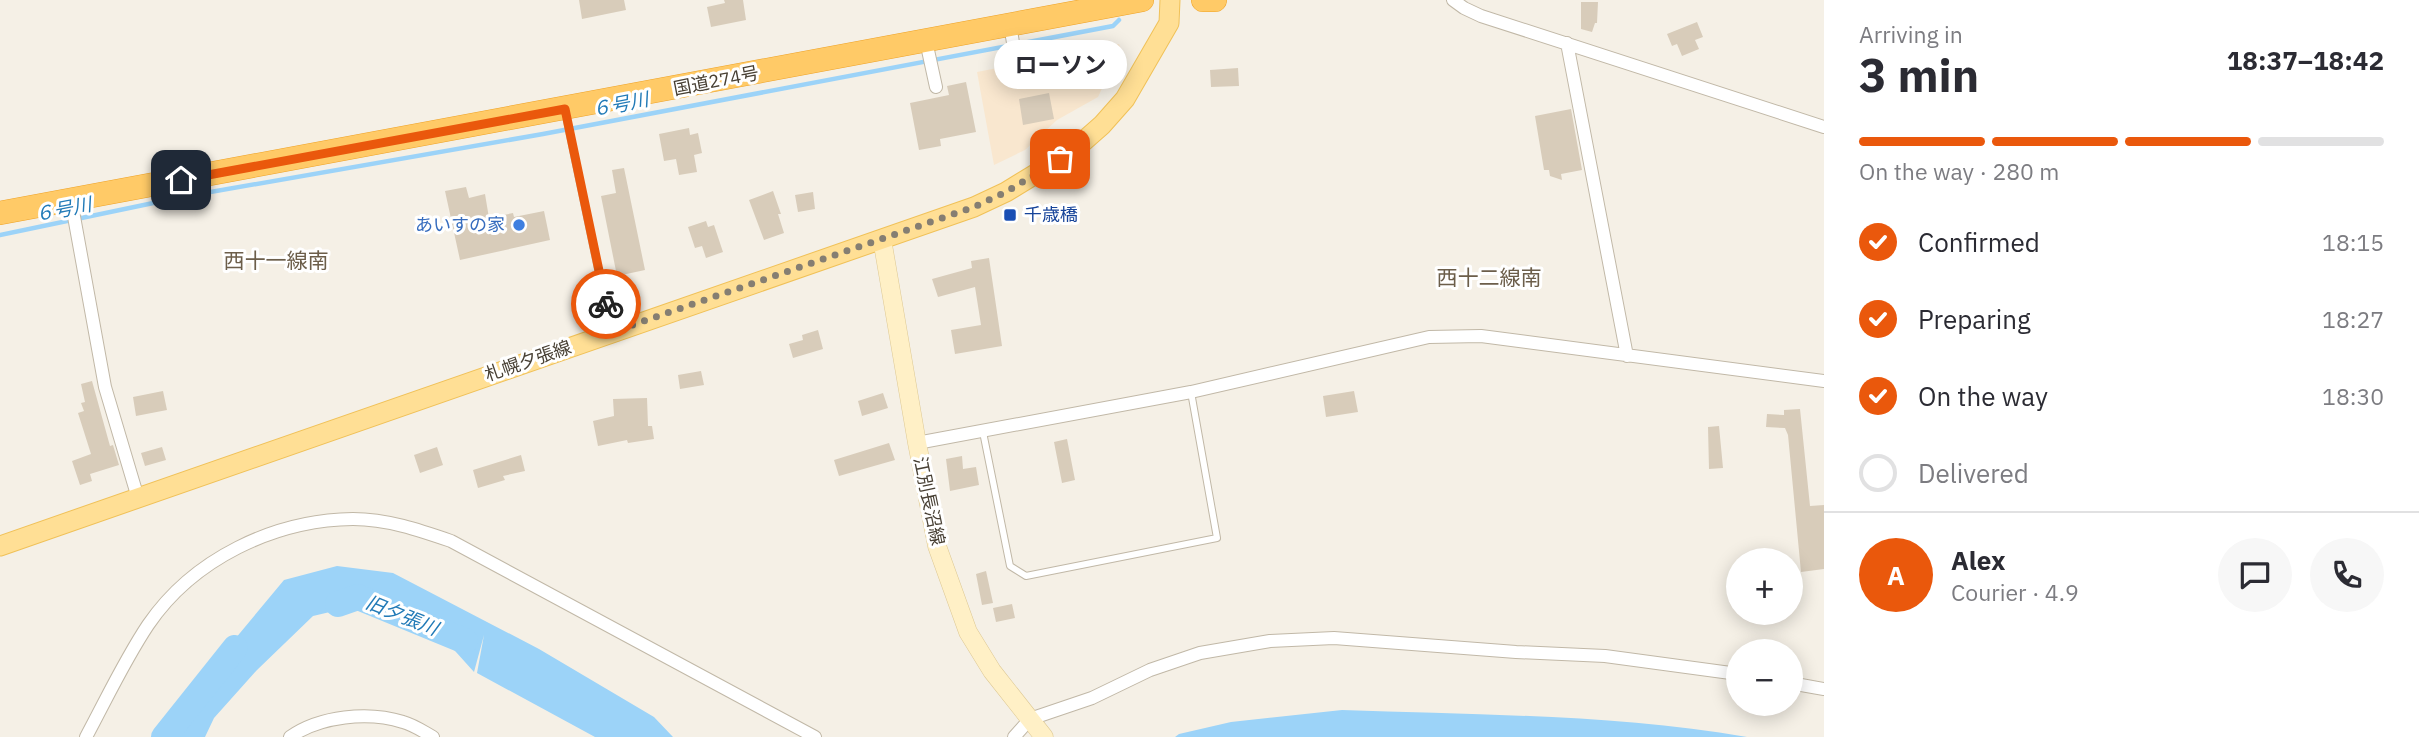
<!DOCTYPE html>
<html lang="en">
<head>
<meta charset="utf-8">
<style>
  :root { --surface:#fff; --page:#f7f7f7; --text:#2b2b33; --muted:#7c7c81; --line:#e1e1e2; --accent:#ea580c }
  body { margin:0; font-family:"IBM Plex Sans","Noto Sans JP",sans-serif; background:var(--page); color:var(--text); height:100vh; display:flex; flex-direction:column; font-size:26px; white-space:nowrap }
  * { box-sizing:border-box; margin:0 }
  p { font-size:23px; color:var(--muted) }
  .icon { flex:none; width:38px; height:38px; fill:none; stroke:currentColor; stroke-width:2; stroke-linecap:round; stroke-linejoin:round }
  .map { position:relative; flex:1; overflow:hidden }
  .drawer { display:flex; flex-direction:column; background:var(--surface); width:595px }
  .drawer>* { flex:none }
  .tools { position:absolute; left:1726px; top:548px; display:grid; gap:14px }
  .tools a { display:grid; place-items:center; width:77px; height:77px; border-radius:50%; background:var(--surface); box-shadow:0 4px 18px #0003; font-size:35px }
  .pin { position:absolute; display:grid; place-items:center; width:60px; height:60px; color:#fff; margin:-30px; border-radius:14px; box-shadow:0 4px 10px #0006 }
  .courier { position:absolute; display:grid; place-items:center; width:70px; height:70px; margin:-35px; border:5px solid #ea580c; border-radius:50%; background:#fff; color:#222; box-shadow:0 2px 9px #0007 }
  .bubble { position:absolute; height:49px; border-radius:24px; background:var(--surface); box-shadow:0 4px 18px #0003; font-size:23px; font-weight:700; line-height:49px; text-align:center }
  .headline em { font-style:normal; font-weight:700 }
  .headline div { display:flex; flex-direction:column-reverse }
  .headline { display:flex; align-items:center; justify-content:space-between; height:119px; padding:0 35px }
  h1 { font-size:46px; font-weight:700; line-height:52px }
  .bar { display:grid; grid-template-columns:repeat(4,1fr); gap:10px 7px; align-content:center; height:84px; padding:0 35px }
  .bar i { height:9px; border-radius:5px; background:var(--line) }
  .bar .on { background:var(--accent) }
  .bar p { grid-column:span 4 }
  .line { display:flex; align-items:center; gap:18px; padding:0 35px; border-top:2px solid var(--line) }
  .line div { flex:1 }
  .round { display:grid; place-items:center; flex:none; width:74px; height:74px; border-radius:37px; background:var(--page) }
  ol { padding:0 35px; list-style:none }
  li { display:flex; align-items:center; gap:21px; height:77px }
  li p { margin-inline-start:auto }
  li .icon { padding:7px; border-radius:50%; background:var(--accent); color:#fff; stroke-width:4 }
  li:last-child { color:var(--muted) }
  li i { width:38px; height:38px; border:4px solid var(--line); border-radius:50% }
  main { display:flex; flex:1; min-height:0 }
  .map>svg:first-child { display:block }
  .commercial { fill:#f9e7cf }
  .water { fill:#9cd3f8 }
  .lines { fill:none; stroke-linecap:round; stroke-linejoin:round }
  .stream { stroke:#9cd3f8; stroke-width:4.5 }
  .river { stroke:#9cd3f8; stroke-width:26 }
  .building { fill:#d8ccba }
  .lane-casing { stroke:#c1b8a7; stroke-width:8 }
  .street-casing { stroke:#c1b8a7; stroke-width:14 }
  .secondary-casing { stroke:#ddc893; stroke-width:19 }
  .primary-casing { stroke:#f0c158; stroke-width:21 }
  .highway-casing { stroke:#eea227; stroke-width:24 }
  .lane { stroke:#fff; stroke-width:6 }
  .street { stroke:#fff; stroke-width:12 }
  .secondary { stroke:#fff0c6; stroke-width:18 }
  .primary { stroke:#ffdf95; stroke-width:19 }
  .highway { stroke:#ffca67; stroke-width:23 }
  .done { stroke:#857e72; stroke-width:7; stroke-dasharray:0 12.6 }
  .route { stroke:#ea580c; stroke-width:9 }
  .transit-dot { fill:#1a4fb4; stroke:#fff; stroke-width:2.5 }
  .shop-dot { fill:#3f7fe0; stroke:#fff; stroke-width:2.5 }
  .labels { text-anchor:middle; stroke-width:6; stroke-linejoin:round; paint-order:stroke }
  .street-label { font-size:18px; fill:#484034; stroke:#fff }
  .transit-label { font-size:18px; fill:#164399; stroke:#fff; text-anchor:start }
  .shop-label { font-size:18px; fill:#366cbe; stroke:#fff; text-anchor:end }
  .water-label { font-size:19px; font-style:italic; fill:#217ab7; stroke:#fff }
  .quarter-label { font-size:21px; fill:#6c5e4a; stroke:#fff }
</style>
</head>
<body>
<main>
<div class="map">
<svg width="1824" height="737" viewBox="0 0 1824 737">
  <rect width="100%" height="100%" fill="#f5f0e6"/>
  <!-- commercial -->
  <path class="commercial" d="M 1119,44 L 1121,49 L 1098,97 L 1057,120 L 1025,150 L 994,165 L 977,72 Z"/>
  <!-- water -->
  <path class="water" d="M 337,566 L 393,573 L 539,649 L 654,717 L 673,737 L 595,737 L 477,673 L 484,635 L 474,672 L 420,612 L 385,599 L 313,616 L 257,670 L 214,718 L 205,737 L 178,737 L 230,645 L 284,580 Z
    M 1342,710 C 1476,715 1614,714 1747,737 L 1175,737 L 1179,734 L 1231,722 Z"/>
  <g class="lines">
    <!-- stream -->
    <path class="stream" d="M 0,235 L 182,197 L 543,134 L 1113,26 L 1119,20"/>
    <!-- river -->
    <path class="river" d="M 338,604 L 358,597 L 465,641
      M 164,737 L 235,648"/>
  </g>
  <!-- building -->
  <path class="building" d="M 579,0 L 624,0 L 626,10 L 582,19 Z
    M 724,0 L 743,0 L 746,20 L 711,27 L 707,7 L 725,3 Z
    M 1581,2 L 1598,2 L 1597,23 L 1595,23 L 1592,32 L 1581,29 Z
    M 1697,22 L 1703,37 L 1695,40 L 1699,49 L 1682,56 L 1677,44 L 1672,46 L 1667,34 Z
    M 1238,68 L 1239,86 L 1211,87 L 1210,70 Z
    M 966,82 L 976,132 L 940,139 L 941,146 L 919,150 L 910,103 L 949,95 L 947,86 Z
    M 1049,93 L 1054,119 L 1023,125 L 1019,99 Z
    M 1571,109 L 1582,170 L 1561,174 L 1562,180 L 1550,176 L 1549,170 L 1544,170 L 1535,116 Z
    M 689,128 L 690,135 L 698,133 L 702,153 L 694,155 L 697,172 L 679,175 L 676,159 L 664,161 L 659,134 Z
    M 624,168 L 645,270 L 617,276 L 601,196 L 616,193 L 612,170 Z
    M 466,187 L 469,198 L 485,194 L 489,218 L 513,213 L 514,217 L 544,211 L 550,240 L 460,260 L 445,191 Z
    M 773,191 L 781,214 L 778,214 L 784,233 L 764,240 L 749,200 Z
    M 813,192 L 815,209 L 798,212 L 795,195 Z
    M 706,221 L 708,227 L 714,225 L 723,252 L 706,258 L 702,246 L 695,248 L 688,227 Z
    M 989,258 L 1002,346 L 955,354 L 951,330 L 981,325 L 975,287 L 938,297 L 932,279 L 972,268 L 971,261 Z
    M 818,330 L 823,349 L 793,358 L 789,344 L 803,340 L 802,335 Z
    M 701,371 L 704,385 L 680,389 L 678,375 Z
    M 92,381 L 110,446 L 113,445 L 119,465 L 90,474 L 92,481 L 80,485 L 72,461 L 91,454 L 78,413 L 84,411 L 81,403 L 85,402 L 81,384 Z
    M 163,391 L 167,410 L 136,416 L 133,397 Z
    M 1354,391 L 1358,412 L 1326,417 L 1323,396 Z
    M 883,393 L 888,408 L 862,416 L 858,401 Z
    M 647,398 L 648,426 L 652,426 L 654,439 L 628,443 L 627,440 L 598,446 L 593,421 L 614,416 L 613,399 Z
    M 1800,409 L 1810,506 L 1824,505 L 1824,569 L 1801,572 L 1788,435 L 1785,428 L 1766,427 L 1767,414 L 1784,415 L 1784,410 Z
    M 1719,426 L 1723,468 L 1709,469 L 1708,427 Z
    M 1067,439 L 1075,480 L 1062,483 L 1054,442 Z
    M 889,443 L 895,460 L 839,476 L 834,460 Z
    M 162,447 L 166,460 L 145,466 L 141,453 Z
    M 437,447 L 443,465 L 420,473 L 414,455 Z
    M 521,455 L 525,471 L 503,476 L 505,480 L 478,488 L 473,470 Z
    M 962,456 L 963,469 L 976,467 L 979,485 L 950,491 L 946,459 Z
    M 986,571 L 993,603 L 982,605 L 976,574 Z
    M 1012,604 L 1015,618 L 996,622 L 993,608 Z"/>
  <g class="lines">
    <defs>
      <path id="lane" d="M 565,112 L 611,331
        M 983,432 L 1010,566 L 1026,576 L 1217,538 L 1191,392"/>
      <path id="street" d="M 1453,0 L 1464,8 L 1481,16 L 1824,127
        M 1010,25 L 1018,72
        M 926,41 L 936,87
        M 1567,43 L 1627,356
        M 71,200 L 105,387 L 138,498
        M 917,443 L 1191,392 L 1429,337 L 1481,336 L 1824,381
        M 1790,683 L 1824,689
        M 86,737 C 106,700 124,661 148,625 C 193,559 274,520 353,519 C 387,519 419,530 451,541 L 815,737
        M 290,737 C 320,716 368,711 403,722 C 414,725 424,732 433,737
        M 1014,737 L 1030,719 L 1092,698 L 1150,670 L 1200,653 L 1270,641 L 1334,638 L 1516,652 L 1605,656 L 1738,674"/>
      <path id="secondary" d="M 882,239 L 917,443 L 937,546 L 968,632 L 992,671 L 1044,737"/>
      <path id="primary" d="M 0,546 L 974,207 L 1006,192 L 1042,170 L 1077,147 L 1102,125 L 1125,99 L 1169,23 L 1170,0"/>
      <path id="highway" d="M 1203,0 L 1215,0
        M 0,213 L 1142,0"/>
    </defs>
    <!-- lane casing -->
    <use href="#lane" class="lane-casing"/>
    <!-- street casing -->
    <use href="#street" class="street-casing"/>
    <!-- secondary casing -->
    <use href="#secondary" class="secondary-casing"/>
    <!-- primary casing -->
    <use href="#primary" class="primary-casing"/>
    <!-- highway casing -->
    <use href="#highway" class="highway-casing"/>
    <!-- lane -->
    <use href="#lane" class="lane"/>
    <!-- street -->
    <use href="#street" class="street"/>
    <!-- secondary -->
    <use href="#secondary" class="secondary"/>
    <!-- primary -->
    <use href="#primary" class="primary"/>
    <!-- highway -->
    <use href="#highway" class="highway"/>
  </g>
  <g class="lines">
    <!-- done -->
    <path class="done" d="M 606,304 L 612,332 L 974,207 L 1006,192 L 1060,159"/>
    <!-- route -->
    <path class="route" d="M 181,180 L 565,109 L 606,304"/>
  </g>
  <!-- markers -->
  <rect class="transit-dot" x="1003" y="208" width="14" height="14" rx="3.5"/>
  <circle class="shop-dot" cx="519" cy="225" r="7"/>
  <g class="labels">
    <!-- street labels -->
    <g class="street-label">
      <text transform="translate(716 81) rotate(-11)" y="6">国道274号</text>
      <text transform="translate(528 361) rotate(-19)" y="6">札幌夕張線</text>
      <text transform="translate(929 501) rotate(78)" y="6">江別長沼線</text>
    </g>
    <!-- transit labels -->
    <g class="transit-label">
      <text x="1024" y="221">千歳橋</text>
    </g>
    <!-- shop labels -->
    <g class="shop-label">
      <text x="505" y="231">あいすの家</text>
    </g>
    <!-- water labels -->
    <g class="water-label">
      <text transform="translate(620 104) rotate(-11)" y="7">６号川</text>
      <text transform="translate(63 209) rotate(-11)" y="7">６号川</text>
      <text transform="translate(402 615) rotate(22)" y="7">旧夕張川</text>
    </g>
    <!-- quarter labels -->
    <g class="quarter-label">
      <text x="276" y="268">西十一線南</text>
      <text x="1489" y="285">西十二線南</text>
    </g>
  </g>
</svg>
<div class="tools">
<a>+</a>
<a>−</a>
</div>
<div class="pin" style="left:1060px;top:159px;background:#ea580c"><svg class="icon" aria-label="bag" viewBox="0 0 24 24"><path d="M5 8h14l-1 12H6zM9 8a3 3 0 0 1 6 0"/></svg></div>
<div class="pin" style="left:181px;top:180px;background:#1f2937"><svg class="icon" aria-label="home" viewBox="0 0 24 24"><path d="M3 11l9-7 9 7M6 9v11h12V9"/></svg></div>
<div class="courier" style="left:606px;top:304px"><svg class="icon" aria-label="bike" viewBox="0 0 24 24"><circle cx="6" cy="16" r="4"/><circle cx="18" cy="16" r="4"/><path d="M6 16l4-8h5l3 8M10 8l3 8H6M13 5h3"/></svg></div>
<div class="bubble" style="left:994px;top:40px;width:133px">ローソン</div>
</div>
<section class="drawer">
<div class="headline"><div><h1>3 min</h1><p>Arriving in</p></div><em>18:37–18:42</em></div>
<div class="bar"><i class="on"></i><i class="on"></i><i class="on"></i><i></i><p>On the way · 280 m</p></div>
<ol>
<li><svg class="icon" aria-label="check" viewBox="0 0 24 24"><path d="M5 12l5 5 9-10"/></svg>Confirmed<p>18:15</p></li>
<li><svg class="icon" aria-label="check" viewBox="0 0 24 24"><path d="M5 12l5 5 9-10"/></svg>Preparing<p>18:27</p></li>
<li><svg class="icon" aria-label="check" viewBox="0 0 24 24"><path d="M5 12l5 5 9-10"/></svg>On the way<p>18:30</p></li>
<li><i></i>Delivered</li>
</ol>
<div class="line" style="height:126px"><b class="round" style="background:var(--accent);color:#fff">A</b><div><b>Alex</b><p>Courier · 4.9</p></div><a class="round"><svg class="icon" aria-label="chat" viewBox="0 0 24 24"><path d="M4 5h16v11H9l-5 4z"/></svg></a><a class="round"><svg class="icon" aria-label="phone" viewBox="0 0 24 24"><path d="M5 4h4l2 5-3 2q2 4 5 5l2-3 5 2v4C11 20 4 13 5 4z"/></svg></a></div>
</section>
</main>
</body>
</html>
